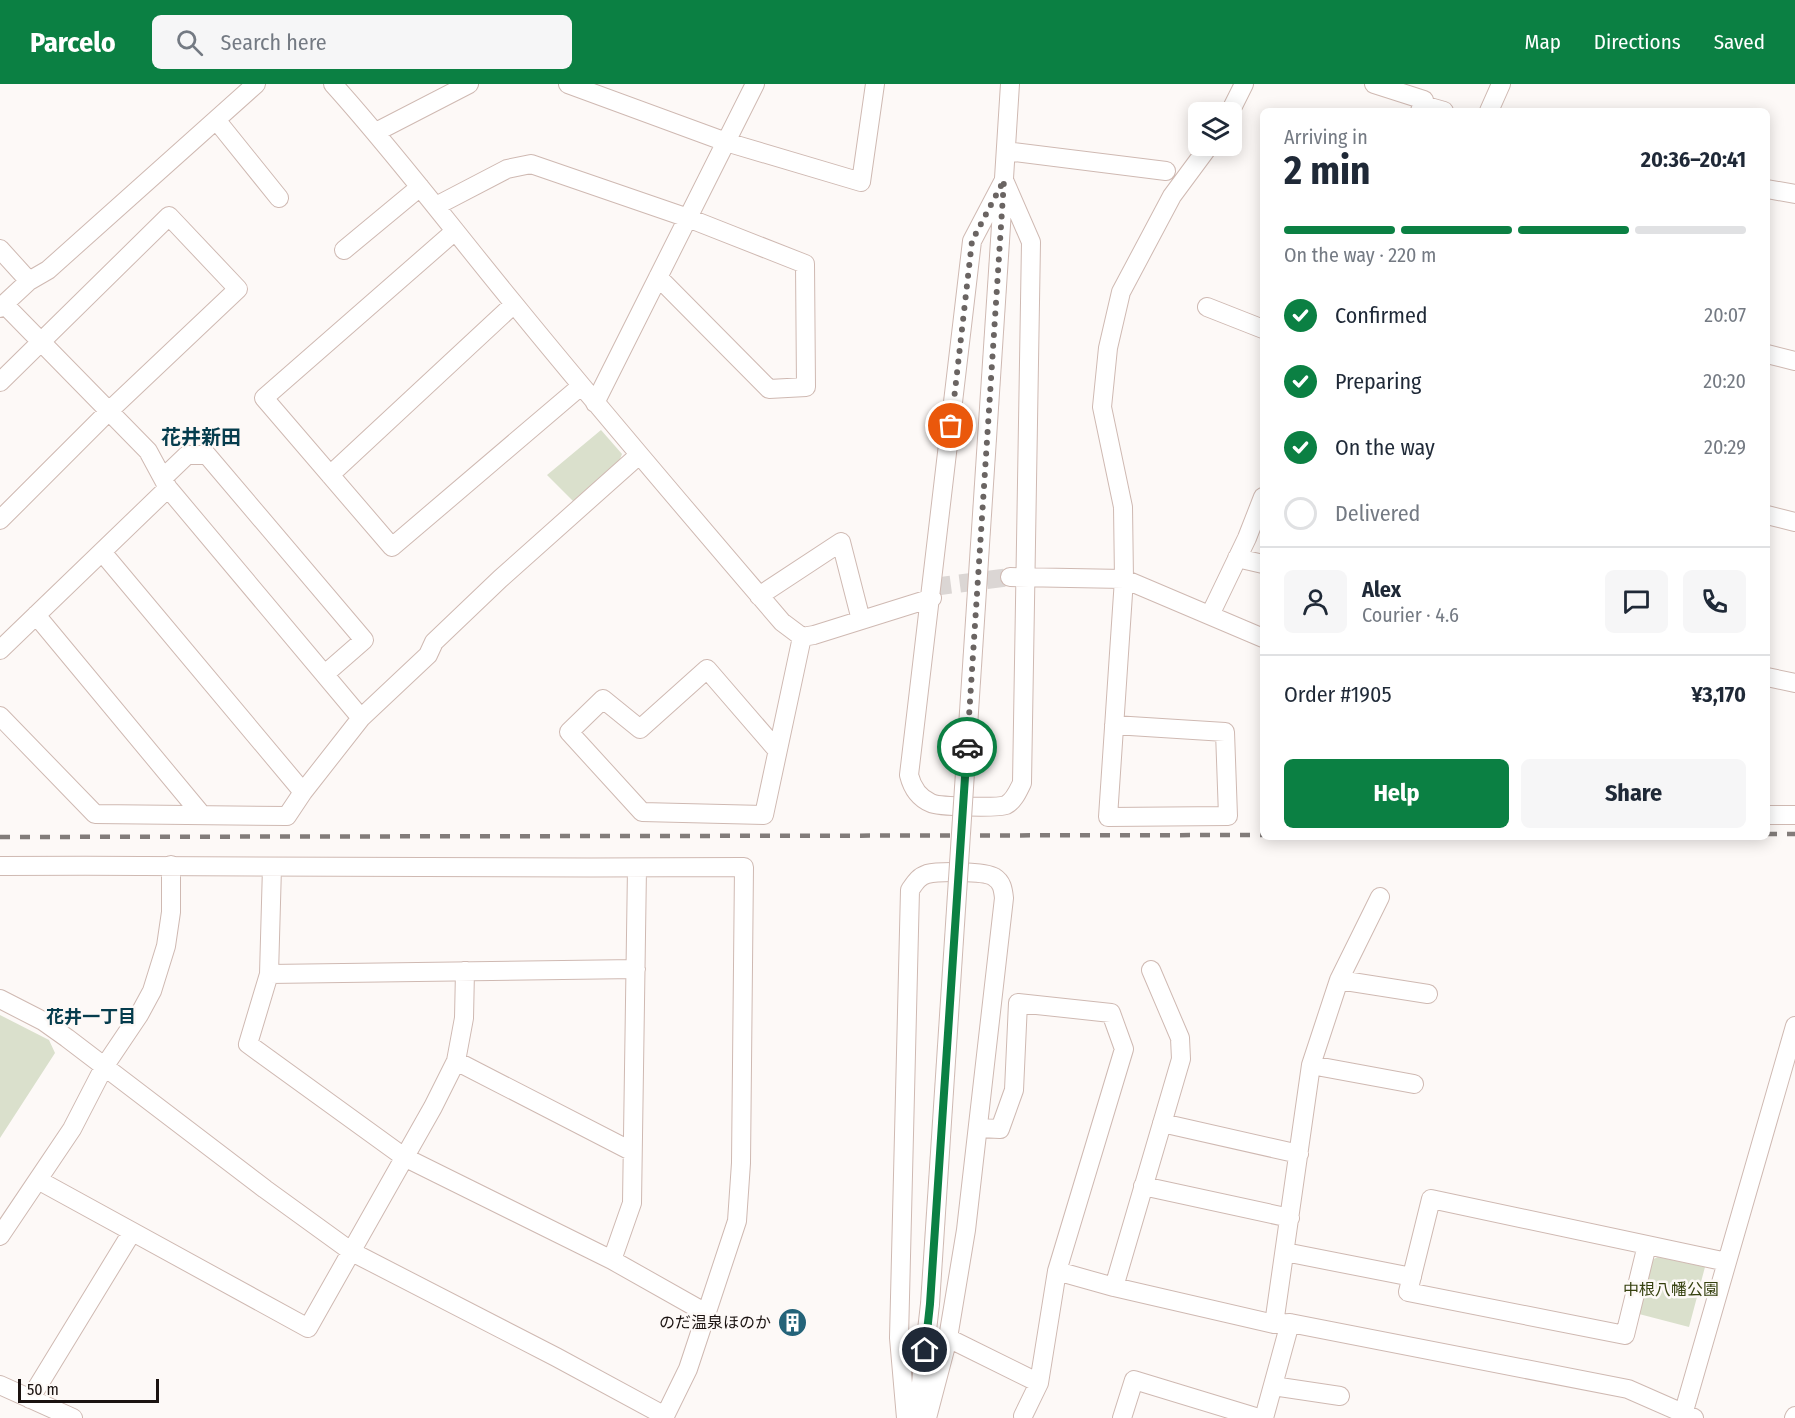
<!DOCTYPE html>
<html lang="en">
<head>
<meta charset="utf-8">
<style>
  :root { --surface:#fff; --page:#f6f6f7; --text:#1f2937; --muted:#747a83; --line:#e0e1e3; --accent:#0b8043 }
  body { margin:0; font-family:"Fira Sans Condensed","Noto Sans JP",sans-serif; background:var(--page); color:var(--text); height:100vh; display:flex; flex-direction:column; font-size:22px; white-space:nowrap }
  * { box-sizing:border-box; margin:0 }
  p { font-size:20px; color:var(--muted) }
  .icon { flex:none; width:33px; height:33px; fill:none; stroke:currentColor; stroke-width:2; stroke-linecap:round; stroke-linejoin:round }
  .map { position:relative; flex:1; overflow:hidden }
  .drawer { position:absolute; left:1260px; top:24px; width:510px; height:732px; display:flex; flex-direction:column; background:var(--surface); border-radius:9px; box-shadow:0 3px 15px #0003 }
  .drawer>* { flex:none }
  .fabs { position:absolute; left:1188px; top:18px; display:grid; gap:12px }
  .fabs a { display:grid; place-items:center; width:54px; height:54px; border-radius:9px; background:var(--surface); box-shadow:0 3px 15px #0003; font-size:30px }
  .scale { position:absolute; left:18px; bottom:15px; width:141px; box-sizing:border-box; padding-left:6px; border:3px solid #1b1311; border-top:0; font-size:16px; line-height:21px; white-space:nowrap; color:#1b1311; -webkit-text-stroke:4px #fdf9f7; paint-order:stroke }
  .pin { position:absolute; display:grid; place-items:center; width:51px; height:51px; color:#fff; margin:-26px; border:3px solid #fff; border-radius:50%; box-shadow:0 2px 6px #0007 }
  .courier { position:absolute; display:grid; place-items:center; width:60px; height:60px; margin:-30px; border:4px solid #0b8043; border-radius:50%; background:#fff; color:#222; box-shadow:0 2px 8px #0007 }
  .overview em { font-style:normal; font-weight:700 }
  .overview div { display:flex; flex-direction:column-reverse }
  .overview { display:flex; align-items:center; justify-content:space-between; height:102px; padding:0 24px }
  h1 { font-size:39px; font-weight:700; line-height:45px }
  .bar { display:grid; grid-template-columns:repeat(4,1fr); gap:9px 6px; align-content:center; height:72px; padding:0 24px }
  .bar i { height:8px; border-radius:4px; background:var(--line) }
  .bar .on { background:var(--accent) }
  .bar p { grid-column:span 4 }
  .line { display:flex; align-items:center; gap:15px; padding:0 24px; border-top:2px solid var(--line) }
  .line div { flex:1 }
  .round { display:grid; place-items:center; flex:none; width:63px; height:63px; border-radius:9px; background:var(--page) }
  ol { padding:0 24px; list-style:none }
  li { display:flex; align-items:center; gap:18px; height:66px }
  li p { margin-inline-start:auto }
  li .icon { padding:6px; border-radius:50%; background:var(--accent); color:#fff; stroke-width:4 }
  li:last-child { color:var(--muted) }
  li i { width:33px; height:33px; border:3px solid var(--line); border-radius:50% }
  .action { display:flex; gap:12px; margin-top:auto; padding:12px 24px }
  .action a { flex:1; height:69px; border-radius:9px; background:var(--accent); color:#fff; font-size:24px; font-weight:700; line-height:69px; text-align:center }
  .action a+a { background:var(--page); color:var(--text) }
  header { display:flex; align-items:center; gap:36px; box-sizing:border-box; height:84px; padding:0 30px; background:var(--accent); color:#fff }
  header strong { font-size:28px }
  nav { display:flex; gap:33px; margin-inline-start:auto; font-size:21px }
  .search { width:420px; height:54px; background:var(--page); display:flex; align-items:center; gap:15px; box-sizing:border-box; padding:0 21px; border-radius:9px; color:var(--muted); font-size:22px }
  .map>svg:first-child { display:block }
  .green { fill:#dae0cc }
  .lines { fill:none; stroke-linecap:round; stroke-linejoin:round }
  .minor-tunnel { stroke:#dbd6d4; stroke-width:18; stroke-dasharray:18 9; stroke-linecap:butt }
  .minor-casing { stroke:#cfb9b2; stroke-width:20 }
  .minor { stroke:#fff; stroke-width:18 }
  .rail { stroke:#827c7a; stroke-width:4.5; stroke-dasharray:10 10; stroke-linecap:butt }
  .minor-bridge-casing { stroke:#cfb9b2; stroke-width:20; stroke-linecap:butt }
  .minor-bridge { stroke:#fff; stroke-width:18 }
  .done { stroke:#6a6462; stroke-width:6; stroke-dasharray:0 10.8 }
  .route { stroke:#0b8043; stroke-width:8 }
  .labels { text-anchor:middle; stroke-width:5; stroke-linejoin:round; paint-order:stroke }
  .park-label { font-size:16px; fill:#36410f; stroke:#fdf9f7 }
  .poi-label { font-size:16px; fill:#1b1311; stroke:#fdf9f7; text-anchor:end }
  .neighbourhood-label { font-size:18px; font-weight:bold; fill:#053c4d; stroke:#fdf9f7 }
  .quarter-label { font-size:20px; font-weight:bold; fill:#053c4d; stroke:#fdf9f7 }
</style>
</head>
<body>
<header>
<strong>Parcelo</strong>
<div class="search"><svg class="icon" aria-label="search" viewBox="0 0 24 24"><circle cx="10" cy="10" r="6"/><path d="M15 15l6 6"/></svg>Search here</div>
<nav><a>Map</a><a>Directions</a><a>Saved</a></nav>
</header>
<div class="map">
<svg width="1795" height="1334" viewBox="0 0 1795 1334">
  <rect width="100%" height="100%" fill="#fdf9f7"/>
  <!-- green -->
  <path class="green" d="M 601,346 L 622,370 L 620,375 L 574,418 L 547,391 Z
    M 0,931 L 49,956 L 55,969 L 0,1054 Z
    M 1658,1173 L 1705,1183 L 1689,1243 L 1639,1230 L 1649,1177 Z"/>
  <g class="lines">
    <!-- minor-tunnel -->
    <path class="minor-tunnel" d="M 933,503 L 1010,493"/>
    <defs>
      <path id="minor" d="M 333,0 C 397,71 454,147 515,221 C 602,328 692,433 782,538 L 802,553 L 814,551 L 932,514
        M 568,0 L 726,58 L 861,98 L 875,0
        M 1374,0 L 1424,16 L 1420,27
        M 1423,21 L 1444,27
        M 1489,27 L 1501,0
        M 1230,28 L 1244,0
        M 217,37 L 279,114
        M 376,48 L 469,0
        M 1006,67 L 1166,87
        M 1004,96 L 1031,158 L 1022,699 C 1018,707 1014,717 1006,721 C 998,724 939,723 931,719 C 919,714 912,703 909,691 L 972,157 Z
        M 1767,105 L 1795,110
        M 436,122 L 507,85 L 531,80 L 688,134 L 805,180 L 806,303 L 769,305 L 658,193
        M 455,147 L 264,314 L 392,463 L 581,302
        M 1000,157 L 1010,0
        M 0,165 L 29,197
        M 344,166 L 420,103
        M 5,221 L 148,367 L 168,404 L 361,634
        M 1207,223 L 1263,245
        M 0,224 L 29,197 L 48,186 L 256,0
        M 1767,270 L 1795,277
        M 0,298 L 169,132 L 238,205 L 109,327 L 0,436
        M 595,319 L 755,0
        M 330,391 L 514,220
        M 163,394 L 187,371 L 207,371 L 364,556 L 325,590
        M 1767,431 L 1795,438
        M 102,468 L 303,708
        M 1237,474 L 1263,480
        M 1010,493 L 1124,495 L 1263,554
        M 759,512 L 841,458 L 861,536
        M 36,531 L 202,731
        M 1210,531 L 1247,454 L 1263,413
        M 0,566 L 168,404
        M 1767,593 L 1795,599
        M 0,632 L 95,730 L 287,732 L 303,708 L 361,634 L 428,571 L 434,558 L 500,495 L 639,371
        M 1114,641 L 1225,648 L 1228,732 L 1108,733 L 1124,495 L 1123,423 L 1102,323 L 1108,264 L 1121,208 L 1172,112 L 1209,62
        M 777,666 L 707,585 L 640,645 L 603,615 L 569,648 L 642,728 L 764,731 L 802,553
        M 1767,731 L 1795,731
        M 0,782 C 248,781 496,785 744,783 L 741,1079 L 737,1137 L 688,1285 L 664,1334
        M 272,783 L 269,890 L 248,960 L 404,1073 L 612,1176 L 706,1229
        M 269,890 L 636,885
        M 1339,896 L 1428,910
        M 0,915 L 43,937 L 67,954 L 265,1105 L 352,1168 L 556,1273 L 665,1332
        M 456,977 L 631,1067
        M 1311,981 L 1414,1000
        M 1162,1039 L 1299,1070
        M 979,1044 L 1000,1045 L 1014,1006 L 1018,919 L 1111,929 L 1124,965 L 1057,1187 L 1039,1299 L 1023,1332
        M 38,1096 L 308,1244 L 433,1023 L 456,977 L 464,934 L 465,887
        M 1143,1102 L 1290,1134
        M 0,1152 L 72,1045 L 104,983 L 139,931 L 152,907 L 166,862 L 171,828 L 171,781
        M 1647,1161 L 1625,1251 L 1408,1208 L 1431,1115 L 1727,1178
        M 1285,1168 L 1412,1193
        M 612,1176 L 632,1119 L 637,784
        M 1057,1187 L 1114,1203 L 1274,1240 L 1290,1239 L 1628,1305 L 1694,1334
        M 1114,1203 L 1181,975 L 1180,954 L 1151,886
        M 1274,1240 L 1311,981 L 1339,896 L 1380,813
        M 948,1254 L 1039,1299
        M 0,1301 L 73,1334
        M 1273,1302 L 1340,1312
        M 30,1315 L 132,1148
        M 906,1334 L 899,1254 L 910,806 C 915,799 918,793 927,790 C 938,787 985,787 994,793 C 1002,798 1003,805 1004,814 L 966,1146 L 948,1254 L 927,1334
        M 917,1334 L 930,1220
        M 1122,1334 L 1134,1296 L 1259,1334
        M 1264,1334 L 1290,1239
        M 1682,1334 L 1795,942
        M 1794,1334 L 1795,1332"/>
    </defs>
    <!-- minor casing -->
    <use href="#minor" class="minor-casing"/>
    <!-- minor -->
    <use href="#minor" class="minor"/>
    <!-- rail -->
    <path class="rail" d="M 1767,750 L 1795,750
      M 0,753 L 1263,751"/>
    <defs>
      <path id="minor-bridge" d="M 930,1220 L 1000,157"/>
    </defs>
    <!-- minor-bridge casing -->
    <use href="#minor-bridge" class="minor-bridge-casing"/>
    <!-- minor-bridge -->
    <use href="#minor-bridge" class="minor-bridge"/>
  </g>
  <g class="lines">
    <!-- done -->
    <path class="done" d="M 951,342 L 972,157 L 1004,96 L 967,663"/>
    <!-- route -->
    <path class="route" d="M 925,1266 L 930,1220 L 967,663"/>
  </g>
  <!-- icons -->
  <defs>
    <symbol id="building-disc" viewBox="-11 -11 22 22"><circle r="9.5" fill="#246379" stroke="#fdf9f7"/><path d="M-4-6H4V6H1V3H-1V6H-4ZM-2.5-4.3h1.7v1.8h-1.7ZM.8-4.3h1.7v1.8H.8ZM-2.5-1h1.7V.8h-1.7ZM.8-1h1.7V.8H.8Z" fill="#fff"/></symbol>
  </defs>
  <g fill-rule="evenodd">
    <use href="#building-disc" x="776" y="1222" width="33" height="33"/>
  </g>
  <g class="labels">
    <!-- park labels -->
    <g class="park-label">
      <text x="1671" y="1211">中根八幡公園</text>
    </g>
    <!-- poi labels -->
    <g class="poi-label">
      <text x="771" y="1244">のだ温泉ほのか</text>
    </g>
    <!-- neighbourhood labels -->
    <g class="neighbourhood-label">
      <text x="91" y="939">花井一丁目</text>
    </g>
    <!-- quarter labels -->
    <g class="quarter-label">
      <text x="201" y="360">花井新田</text>
    </g>
  </g>
</svg>
<div class="fabs">
<a><svg class="icon" aria-label="layers" viewBox="0 0 24 24"><path d="M12 4l9 5-9 5-9-5zM3 14l9 5 9-5"/></svg></a>
</div>
<div class="scale">50 m</div>
<div class="pin" style="left:951px;top:342px;background:#ea580c"><svg class="icon" aria-label="bag" viewBox="0 0 24 24"><path d="M5 8h14l-1 12H6zM9 8a3 3 0 0 1 6 0"/></svg></div>
<div class="pin" style="left:925px;top:1266px;background:#1f2937"><svg class="icon" aria-label="home" viewBox="0 0 24 24"><path d="M3 11l9-7 9 7M6 9v11h12V9"/></svg></div>
<div class="courier" style="left:967px;top:663px"><svg class="icon" aria-label="car" viewBox="0 0 24 24"><path d="M5 17H2v-5l4-1 3-4h7l3 4 3 1v5h-3M9 17h6M6 11h13"/><circle cx="7" cy="17" r="2"/><circle cx="17" cy="17" r="2"/></svg></div>
<section class="drawer">
<div class="overview"><div><h1>2 min</h1><p>Arriving in</p></div><em>20:36–20:41</em></div>
<div class="bar"><i class="on"></i><i class="on"></i><i class="on"></i><i></i><p>On the way · 220 m</p></div>
<ol>
<li><svg class="icon" aria-label="check" viewBox="0 0 24 24"><path d="M5 12l5 5 9-10"/></svg>Confirmed<p>20:07</p></li>
<li><svg class="icon" aria-label="check" viewBox="0 0 24 24"><path d="M5 12l5 5 9-10"/></svg>Preparing<p>20:20</p></li>
<li><svg class="icon" aria-label="check" viewBox="0 0 24 24"><path d="M5 12l5 5 9-10"/></svg>On the way<p>20:29</p></li>
<li><i></i>Delivered</li>
</ol>
<div class="line" style="height:108px"><a class="round"><svg class="icon" aria-label="person" viewBox="0 0 24 24"><circle cx="12" cy="8" r="4"/><path d="M4 21q1-7 8-7t8 7"/></svg></a><div><b>Alex</b><p>Courier · 4.6</p></div><a class="round"><svg class="icon" aria-label="chat" viewBox="0 0 24 24"><path d="M4 5h16v11H9l-5 4z"/></svg></a><a class="round"><svg class="icon" aria-label="phone" viewBox="0 0 24 24"><path d="M5 4h4l2 5-3 2q2 4 5 5l2-3 5 2v4C11 20 4 13 5 4z"/></svg></a></div>
<div class="line" style="height:78px"><div>Order #1905</div><b>¥3,170</b></div>
<div class="action"><a>Help</a><a>Share</a></div>
</section>
</div>
</body>
</html>
